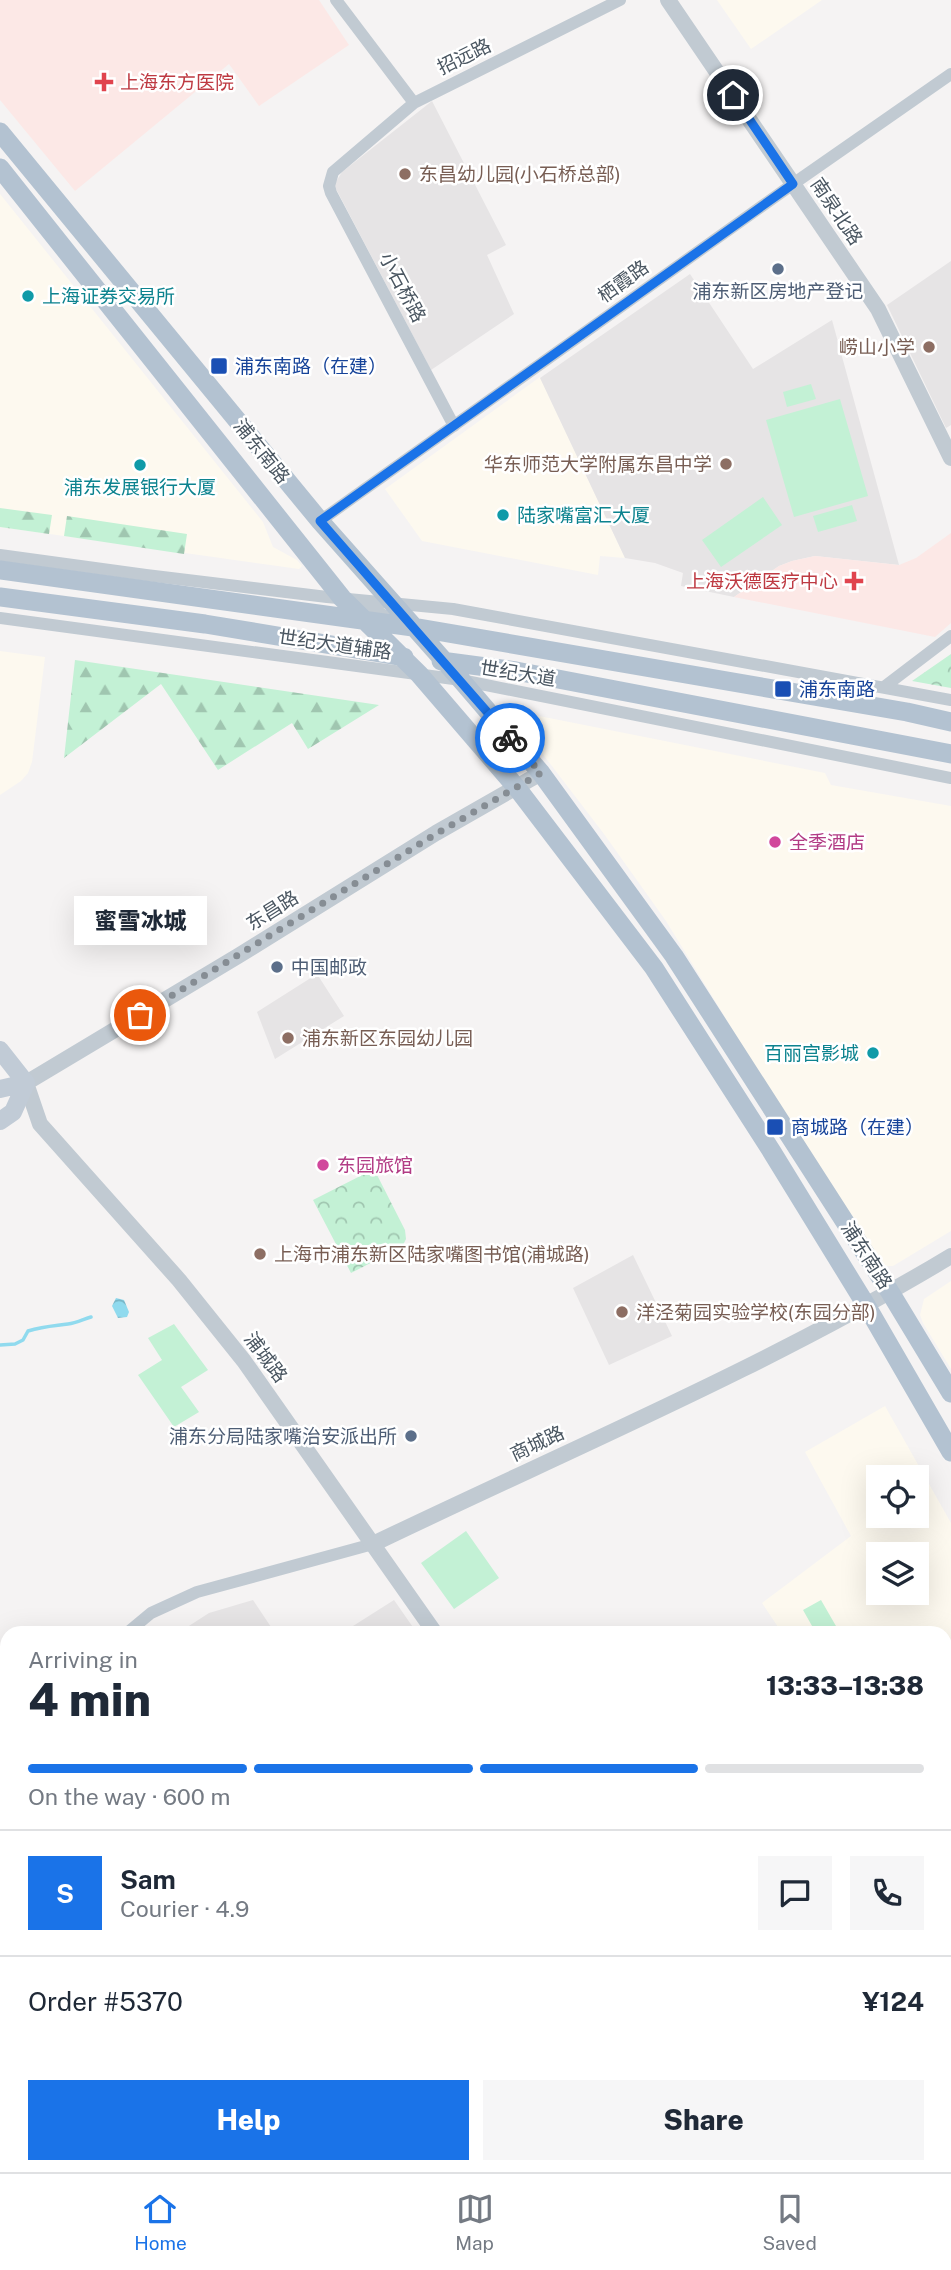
<!DOCTYPE html>
<html lang="en">
<head>
<meta charset="utf-8">
<style>
  :root { --surface:#fff; --page:#f6f6f7; --text:#1f2937; --muted:#747a83; --line:#e0e1e3; --accent:#1a73e8 }
  body { margin:0; font-family:"Public Sans","Noto Sans SC",sans-serif; background:var(--page); color:var(--text); height:100vh; display:flex; flex-direction:column; font-size:26px; white-space:nowrap }
  * { box-sizing:border-box; margin:0 }
  p { font-size:23px; color:var(--muted) }
  .icon { flex:none; width:38px; height:38px; fill:none; stroke:currentColor; stroke-width:2; stroke-linecap:round; stroke-linejoin:round }
  .map { position:relative; flex:1; overflow:hidden }
  .drawer { position:absolute; left:0px; top:1626px; width:952px; height:548px; display:flex; flex-direction:column; background:var(--surface); border-radius:21px 21px 0 0; box-shadow:0 7px 28px #0002 }
  .drawer>* { flex:none }
  .tools { position:absolute; left:866px; top:1465px; display:grid; gap:14px }
  .tools a { display:grid; place-items:center; width:63px; height:63px; border-radius:0px; background:var(--surface); box-shadow:0 7px 28px #0002; font-size:35px }
  .pin { position:absolute; display:grid; place-items:center; width:60px; height:60px; color:#fff; margin:-30px; border:4px solid #fff; border-radius:50%; box-shadow:0 2px 7px #0007 }
  .courier { position:absolute; display:grid; place-items:center; width:70px; height:70px; margin:-35px; border:5px solid #1a73e8; border-radius:50%; background:#fff; color:#222; box-shadow:0 2px 9px #0007 }
  .bubble { position:absolute; height:49px; border-radius:0px; background:var(--surface); box-shadow:0 7px 28px #0002; font-size:23px; font-weight:800; line-height:49px; text-align:center }
  .head em { font-style:normal; font-weight:800 }
  .head div { display:flex; flex-direction:column-reverse }
  .head { display:flex; align-items:center; justify-content:space-between; height:119px; padding:0 28px }
  h1 { font-size:46px; font-weight:800; line-height:52px }
  .bar { display:grid; grid-template-columns:repeat(4,1fr); gap:10px 7px; align-content:center; height:84px; padding:0 28px }
  .bar i { height:9px; border-radius:5px; background:var(--line) }
  .bar .current { background:var(--accent) }
  .bar p { grid-column:span 4 }
  .line { display:flex; align-items:center; gap:18px; padding:0 28px; border-top:2px solid var(--line) }
  .line div { flex:1 }
  .round { display:grid; place-items:center; flex:none; width:74px; height:74px; border-radius:0px; background:var(--page) }
  .primary-button { display:flex; gap:14px; margin-top:auto; padding:14px 28px }
  .primary-button a { flex:1; height:80px; border-radius:0px; background:var(--accent); color:#fff; font-size:28px; font-weight:800; line-height:80px; text-align:center }
  .primary-button a+a { background:var(--page); color:var(--text) }
  .dock { display:flex; justify-content:space-around; align-items:center; height:98px; border-top:2px solid var(--line); background:var(--surface); font-size:19px; color:var(--muted) }
  .dock a { display:grid; justify-items:center; gap:4px }
  .dock .current { color:var(--accent) }
  .map>svg:first-child { display:block }
  .commercial { fill:#fdf9ef; fill-rule:evenodd }
  .education { fill:#e6e4e5 }
  .medical { fill:#fce8e6 }
  .grass { fill:#c3f1d5 }
  .forest { fill:url(#forest-firs) }
  .park { fill:url(#park-crowns) }
  .water { fill:url(#water-waves) }
  .lines { fill:none; stroke-linecap:round; stroke-linejoin:round }
  .stream { stroke:#90daee; stroke-width:3.5 }
  .secondary-tunnel { stroke:#caccce; stroke-width:18; stroke-dasharray:18 9; stroke-linecap:butt }
  .minor { stroke:#c1cad2; stroke-width:12 }
  .tertiary { stroke:#c1cad2; stroke-width:16 }
  .secondary { stroke:#c1cbd6; stroke-width:18 }
  .primary { stroke:#b3c2d1; stroke-width:19 }
  .done { stroke:#868d94; stroke-width:7; stroke-dasharray:0 12.6 }
  .route { stroke:#1a73e8; stroke-width:9 }
  .health-dot { fill:#e0444e; stroke:#fff; stroke-width:2.5 }
  .education-dot { fill:#8d6e63; stroke:#fff; stroke-width:2.5 }
  .service-dot { fill:#5c6f8a; stroke:#fff; stroke-width:2.5 }
  .culture-dot { fill:#0f9aa8; stroke:#fff; stroke-width:2.5 }
  .transit-dot { fill:#1a4fb4; stroke:#fff; stroke-width:2.5 }
  .hotel-dot { fill:#d1479c; stroke:#fff; stroke-width:2.5 }
  .labels { text-anchor:middle; stroke-width:5; stroke-linejoin:round; paint-order:stroke }
  .street-label { font-size:19px; fill:#4a5661; stroke:#fff }
  .health-label { font-size:19px; fill:#be3a42; stroke:#fff; text-anchor:start }
  .education-label { font-size:19px; fill:#785e54; stroke:#fff; text-anchor:start }
  .service-label { font-size:19px; fill:#4e5e75; stroke:#fff }
  .culture-label { font-size:19px; fill:#0d838f; stroke:#fff; text-anchor:start }
  .transit-label { font-size:19px; fill:#164399; stroke:#fff; text-anchor:start }
  .hotel-label { font-size:19px; fill:#b23c85; stroke:#fff; text-anchor:start }
</style>
</head>
<body>
<div class="map">
<svg width="951" height="2172" viewBox="0 0 951 2172">
  <defs>
    <pattern id="forest-firs" width="22" height="20" patternUnits="userSpaceOnUse" patternTransform="scale(1.75)"><rect width="22" height="20" fill="#c3f1d5"/><path d="M5 1l3.5 6h-7zM16 11l3.5 6h-7z" fill="#a0c6b0"/></pattern>
    <pattern id="park-crowns" width="20" height="18" patternUnits="userSpaceOnUse" patternTransform="scale(1.75)"><rect width="20" height="18" fill="#c3f1d5"/><path d="M2 6a3 3 0 1 1 6 0M12 15a3 3 0 1 1 6 0" fill="none" stroke="#a0c6b0"/></pattern>
    <pattern id="water-waves" width="16" height="10" patternUnits="userSpaceOnUse" patternTransform="scale(1.75)"><rect width="16" height="10" fill="#90daee"/><path d="M0 5q4-4 8 0t8 0" fill="none" stroke="#78b4c4"/></pattern>
  </defs>
  <rect width="100%" height="100%" fill="#f5f3f3"/>
  <!-- commercial -->
  <path class="commercial" d="M 717,0 L 822,0 L 751,49 Z
    M 0,194 L 263,522 L 273,547 L 297,560 L 302,566 L 299,569 L 0,527 Z
    M 540,377 L 625,558 L 600,556 L 598,575 L 422,541 L 385,489 Z
    M 0,651 L 45,657 L 32,762 L 28,773 L 21,781 L 0,795 Z
    M 509,710 L 825,773 L 831,785 L 951,806 L 951,1231 L 893,1266 L 885,1266 L 817,1167 L 666,921 L 604,834 Z
    M 951,1281 L 951,1369 L 923,1323 L 920,1315 L 924,1299 Z
    M 885,1406 L 951,1523 L 951,1817 L 945,1822 L 945,1633 L 782,1633 L 762,1603 L 851,1536 L 805,1452 ZM 878,1477 L 917,1477 L 917,1516 L 878,1516 ZM 878,1554 L 917,1554 L 917,1592 L 878,1592 Z
    M 951,1918 L 951,2037 L 945,2029 L 945,1922 Z"/>
  <!-- education -->
  <path class="education" d="M 432,101 L 506,245 L 487,255 L 514,314 L 431,370 L 334,185 L 342,172 Z
    M 951,261 L 951,425 L 946,428 L 887,305 Z
    M 690,274 L 753,369 L 832,320 L 899,565 L 815,556 L 792,561 L 779,566 L 734,597 L 681,586 L 683,573 L 655,563 L 625,558 L 540,378 Z
    M 317,974 L 344,1016 L 275,1059 L 257,1012 Z
    M 633,1255 L 672,1336 L 609,1365 L 573,1288 Z
    M 253,1600 L 275,1633 L 178,1633 L 209,1613 Z
    M 394,1600 L 417,1633 L 342,1633 Z
    M 951,2042 L 951,2152 L 945,2156 L 945,2047 Z"/>
  <!-- medical -->
  <path class="medical" d="M 0,0 L 319,0 L 349,45 L 259,106 L 229,64 L 75,191 L 0,100 Z
    M 951,533 L 951,623 L 935,637 L 734,597 L 779,566 L 792,561 L 815,556 L 899,565 L 916,558 Z"/>
  <!-- grass -->
  <path class="grass" d="M 811,384 L 816,399 L 787,407 L 783,392 Z
    M 840,399 L 868,496 L 794,517 L 766,420 Z
    M 763,497 L 782,525 L 721,567 L 702,540 Z
    M 852,505 L 857,521 L 818,532 L 813,516 Z
    M 174,1324 L 208,1370 L 181,1387 L 199,1412 L 174,1427 L 138,1375 L 162,1360 L 148,1338 Z
    M 466,1531 L 499,1578 L 454,1609 L 421,1563 Z
    M 821,1600 L 840,1633 L 816,1633 L 803,1610 Z
    M 179,2167 L 220,2167 L 227,2172 L 171,2172 Z"/>
  <!-- forest -->
  <path class="forest" d="M 0,508 L 52,515 L 49,534 L 0,527 Z
    M 67,516 L 187,534 L 184,554 L 64,536 Z
    M 75,660 L 379,705 L 308,749 L 292,723 L 218,770 L 161,684 L 64,758 Z
    M 599,2167 L 633,2167 L 637,2172 L 603,2172 Z"/>
  <!-- park -->
  <path class="park" d="M 951,654 L 951,688 L 912,681 Z
    M 374,1169 L 405,1230 L 406,1239 L 402,1247 L 351,1273 L 313,1200 Z"/>
  <!-- water -->
  <path class="water" d="M 116,1298 L 124,1300 L 129,1312 L 127,1317 L 118,1318 L 112,1306 Z"/>
  <g class="lines">
    <!-- stream -->
    <path class="stream" d="M 0,1345 L 15,1344 L 23,1340 L 28,1331 C 44,1326 53,1326 68,1324 C 76,1323 84,1319 91,1317"/>
    <!-- secondary-tunnel -->
    <path class="secondary-tunnel" d="M 945,1863 L 951,1859
      M 515,2172 L 523,2166"/>
    <!-- minor -->
    <path class="minor" d="M 336,0 L 414,103
      M 454,426 L 331,193 L 329,186 L 333,172 L 414,103 L 620,0
      M 320,521 L 793,184 L 951,74
      M 0,555 L 146,575 L 327,597 L 453,609 L 951,700
      M 355,603 L 393,619
      M 0,618 L 461,680 L 951,778
      M 884,687 L 951,636
      M 127,1633 L 151,1613 L 197,1592 L 373,1544
      M 0,1745 L 7,1739
      M 803,2166 L 807,2172"/>
    <!-- tertiary -->
    <path class="tertiary" d="M 668,0 L 878,309 L 951,458
      M 373,1544 C 566,1451 767,1367 951,1256
      M 435,1633 L 244,1361 L 179,1280 L 40,1124 L 26,1083 L 238,956 L 436,833 L 541,773"/>
    <!-- secondary -->
    <path class="secondary" d="M 0,1050 L 26,1083
      M 0,1089 L 26,1083
      M 0,1121 L 13,1112 L 26,1083
      M 945,1848 L 951,1844
      M 945,1888 L 951,1883
      M 0,2035 L 7,2036
      M 283,2166 L 288,2172
      M 496,2172 L 503,2166
      M 563,2172 L 570,2166"/>
    <!-- primary -->
    <path class="primary" d="M 0,132 L 320,521 L 461,680 L 541,773 L 674,956 L 890,1292 L 951,1393
      M 0,168 L 342,598 L 419,674 L 517,788 L 654,968 L 772,1152 L 866,1305 L 951,1452
      M 0,570 L 413,627 L 907,712 L 951,722
      M 0,597 L 205,624 L 404,657
      M 441,661 L 516,671 L 951,754"/>
  </g>
  <g class="lines">
    <!-- done -->
    <path class="done" d="M 140,1015 L 436,834 L 541,773 L 510,738"/>
    <!-- route -->
    <path class="route" d="M 510,738 L 320,521 L 793,184 L 733,95"/>
  </g>
  <!-- markers -->
  <g class="health-dot">
    <path d="M100.5 71.5h7v7h7v7h-7v7h-7v-7h-7v-7h7z"/>
    <path d="M850.5 570.5h7v7h7v7h-7v7h-7v-7h-7v-7h7z"/>
  </g>
  <g class="education-dot">
    <circle cx="405" cy="174" r="7"/>
    <circle cx="929" cy="347" r="7"/>
    <circle cx="726" cy="464" r="7"/>
    <circle cx="288" cy="1038" r="7"/>
    <circle cx="260" cy="1254" r="7"/>
    <circle cx="622" cy="1312" r="7"/>
  </g>
  <g class="service-dot">
    <circle cx="778" cy="269" r="7"/>
    <circle cx="277" cy="967" r="7"/>
    <circle cx="411" cy="1436" r="7"/>
  </g>
  <g class="culture-dot">
    <circle cx="28" cy="296" r="7"/>
    <circle cx="140" cy="465" r="7"/>
    <circle cx="503" cy="515" r="7"/>
    <circle cx="873" cy="1053" r="7"/>
  </g>
  <g class="transit-dot">
    <rect x="210" y="357" width="18" height="18" rx="3.5"/>
    <rect x="774" y="680" width="18" height="18" rx="3.5"/>
    <rect x="766" y="1118" width="18" height="18" rx="3.5"/>
  </g>
  <g class="hotel-dot">
    <circle cx="775" cy="842" r="7"/>
    <circle cx="323" cy="1165" r="7"/>
  </g>
  <g class="labels">
    <!-- street labels -->
    <g class="street-label">
      <text transform="translate(464 56) rotate(-26)" y="7">招远路</text>
      <text transform="translate(837 211) rotate(56)" y="7">南泉北路</text>
      <text transform="translate(623 281) rotate(-36)" y="7">栖霞路</text>
      <text transform="translate(403 287) rotate(62)" y="7">小石桥路</text>
      <text transform="translate(262 451) rotate(51)" y="7">浦东南路</text>
      <text transform="translate(335 644) rotate(8)" y="7">世纪大道辅路</text>
      <text transform="translate(518 673) rotate(9)" y="7">世纪大道</text>
      <text transform="translate(272 910) rotate(-32)" y="7">东昌路</text>
      <text transform="translate(867 1255) rotate(57)" y="7">浦东南路</text>
      <text transform="translate(266 1357) rotate(53)" y="7">浦城路</text>
      <text transform="translate(537 1443) rotate(-25)" y="7">商城路</text>
    </g>
    <!-- health labels -->
    <g class="health-label">
      <text x="120" y="89">上海东方医院</text>
      <text x="838" y="588" text-anchor="end">上海沃德医疗中心</text>
    </g>
    <!-- education labels -->
    <g class="education-label">
      <text x="419" y="181">东昌幼儿园(小石桥总部)</text>
      <text x="915" y="354" text-anchor="end">崂山小学</text>
      <text x="712" y="471" text-anchor="end">华东师范大学附属东昌中学</text>
      <text x="302" y="1045">浦东新区东园幼儿园</text>
      <text x="274" y="1261">上海市浦东新区陆家嘴图书馆(浦城路)</text>
      <text x="636" y="1319">洋泾菊园实验学校(东园分部)</text>
    </g>
    <!-- service labels -->
    <g class="service-label">
      <text x="778" y="298">浦东新区房地产登记</text>
      <text x="291" y="974" text-anchor="start">中国邮政</text>
      <text x="397" y="1443" text-anchor="end">浦东分局陆家嘴治安派出所</text>
    </g>
    <!-- culture labels -->
    <g class="culture-label">
      <text x="42" y="303">上海证券交易所</text>
      <text x="140" y="494" text-anchor="middle">浦东发展银行大厦</text>
      <text x="517" y="522">陆家嘴富汇大厦</text>
      <text x="859" y="1060" text-anchor="end">百丽宫影城</text>
    </g>
    <!-- transit labels -->
    <g class="transit-label">
      <text x="235" y="373">浦东南路（在建）</text>
      <text x="799" y="696">浦东南路</text>
      <text x="791" y="1134">商城路（在建）</text>
    </g>
    <!-- hotel labels -->
    <g class="hotel-label">
      <text x="789" y="849">全季酒店</text>
      <text x="337" y="1172">东园旅馆</text>
    </g>
  </g>
</svg>
<div class="tools">
<a><svg class="icon" aria-label="locate" viewBox="0 0 24 24"><circle cx="12" cy="12" r="6"/><path d="M12 2v4M12 18v4M2 12h4M18 12h4"/></svg></a>
<a><svg class="icon" aria-label="layers" viewBox="0 0 24 24"><path d="M12 4l9 5-9 5-9-5zM3 14l9 5 9-5"/></svg></a>
</div>
<div class="pin" style="left:140px;top:1015px;background:#ea580c"><svg class="icon" aria-label="bag" viewBox="0 0 24 24"><path d="M5 8h14l-1 12H6zM9 8a3 3 0 0 1 6 0"/></svg></div>
<div class="pin" style="left:733px;top:95px;background:#1f2937"><svg class="icon" aria-label="home" viewBox="0 0 24 24"><path d="M3 11l9-7 9 7M6 9v11h12V9"/></svg></div>
<div class="courier" style="left:510px;top:738px"><svg class="icon" aria-label="bike" viewBox="0 0 24 24"><circle cx="6" cy="16" r="4"/><circle cx="18" cy="16" r="4"/><path d="M6 16l4-8h5l3 8M10 8l3 8H6M13 5h3"/></svg></div>
<div class="bubble" style="left:74px;top:896px;width:133px">蜜雪冰城</div>
<section class="drawer">
<div class="head"><div><h1>4 min</h1><p>Arriving in</p></div><em>13:33–13:38</em></div>
<div class="bar"><i class="current"></i><i class="current"></i><i class="current"></i><i></i><p>On the way · 600 m</p></div>
<div class="line" style="height:126px"><b class="round" style="background:var(--accent);color:#fff">S</b><div><b>Sam</b><p>Courier · 4.9</p></div><a class="round"><svg class="icon" aria-label="chat" viewBox="0 0 24 24"><path d="M4 5h16v11H9l-5 4z"/></svg></a><a class="round"><svg class="icon" aria-label="phone" viewBox="0 0 24 24"><path d="M5 4h4l2 5-3 2q2 4 5 5l2-3 5 2v4C11 20 4 13 5 4z"/></svg></a></div>
<div class="line" style="height:91px"><div>Order #5370</div><b>¥124</b></div>
<div class="primary-button"><a>Help</a><a>Share</a></div>
</section>
</div>
<nav class="dock">
<a class="current"><svg class="icon" aria-label="home" viewBox="0 0 24 24"><path d="M3 11l9-7 9 7M6 9v11h12V9"/></svg>Home</a>
<a><svg class="icon" aria-label="map" viewBox="0 0 24 24"><path d="M3 6l6-2 6 2 6-2v14l-6 2-6-2-6 2zM9 4v14M15 6v14"/></svg>Map</a>
<a><svg class="icon" aria-label="saved" viewBox="0 0 24 24"><path d="M7 4h10v16l-5-4-5 4z"/></svg>Saved</a>
</nav>
</body>
</html>
